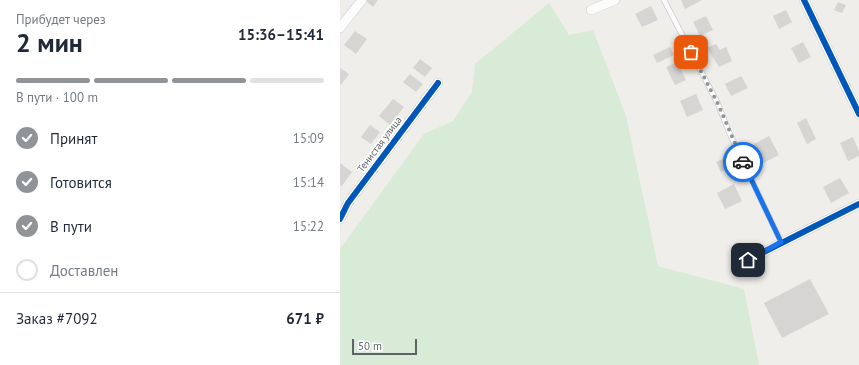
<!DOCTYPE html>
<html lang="ru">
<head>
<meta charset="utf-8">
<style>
  :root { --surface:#fff; --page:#f2f2f3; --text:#1f2937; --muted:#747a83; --line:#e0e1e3; --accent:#919496 }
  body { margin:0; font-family:"PT Sans",sans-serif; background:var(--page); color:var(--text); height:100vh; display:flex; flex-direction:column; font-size:15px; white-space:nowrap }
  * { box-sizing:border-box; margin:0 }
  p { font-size:13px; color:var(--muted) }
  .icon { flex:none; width:22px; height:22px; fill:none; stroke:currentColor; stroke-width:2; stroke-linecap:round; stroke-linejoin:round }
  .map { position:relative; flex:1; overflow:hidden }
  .sheet { display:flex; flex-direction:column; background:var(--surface); width:340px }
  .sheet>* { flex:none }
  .scale { position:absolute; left:12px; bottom:10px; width:65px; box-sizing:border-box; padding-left:4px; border:2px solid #5f6368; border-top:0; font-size:11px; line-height:14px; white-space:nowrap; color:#5f6368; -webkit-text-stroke:3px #fff; paint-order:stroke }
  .pin { position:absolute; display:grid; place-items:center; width:34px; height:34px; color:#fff; margin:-17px; border-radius:8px; box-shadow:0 2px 6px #0006 }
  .courier { position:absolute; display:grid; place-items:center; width:40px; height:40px; margin:-20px; border:3px solid #1a73e8; border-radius:50%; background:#fff; color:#222; box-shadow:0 1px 5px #0007 }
  .summary em { font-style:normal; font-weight:600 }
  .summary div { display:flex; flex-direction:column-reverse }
  .summary { display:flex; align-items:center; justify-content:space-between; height:68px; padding:0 16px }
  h1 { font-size:26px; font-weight:600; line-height:30px }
  .bar { display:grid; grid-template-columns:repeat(4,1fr); gap:6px 4px; align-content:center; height:48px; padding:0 16px }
  .bar i { height:5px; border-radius:3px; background:var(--line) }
  .bar .on { background:var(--accent) }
  .bar p { grid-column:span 4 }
  .line { display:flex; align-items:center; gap:10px; padding:0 16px; border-top:1px solid var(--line) }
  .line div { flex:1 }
  ol { padding:0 16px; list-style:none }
  li { display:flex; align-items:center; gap:12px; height:44px }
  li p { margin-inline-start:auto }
  li .icon { padding:4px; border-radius:50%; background:var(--accent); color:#fff; stroke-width:4 }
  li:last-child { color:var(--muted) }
  li i { width:22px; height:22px; border:2px solid var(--line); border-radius:50% }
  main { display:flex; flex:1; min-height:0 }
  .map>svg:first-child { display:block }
  .green { fill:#d8ebd6 }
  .building { fill:#d6d5d3 }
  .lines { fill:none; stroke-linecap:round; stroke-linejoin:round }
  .service-casing { stroke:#cbcccc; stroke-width:6 }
  .minor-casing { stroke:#cbcccc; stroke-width:10 }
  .service { stroke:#fdfcfc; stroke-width:4.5 }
  .minor { stroke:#fdfcfc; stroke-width:9 }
  .cycleway-casing { stroke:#fff; stroke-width:8 }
  .cycleway { stroke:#0057b8; stroke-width:6 }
  .done { stroke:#919496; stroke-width:4; stroke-dasharray:0 7.2 }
  .route { stroke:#1a73e8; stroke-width:5 }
  .labels { text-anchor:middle; stroke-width:3.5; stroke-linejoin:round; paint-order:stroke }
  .street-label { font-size:10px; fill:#5f6368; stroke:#fff }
</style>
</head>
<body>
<main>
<section class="sheet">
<div class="summary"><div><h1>2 мин</h1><p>Прибудет через</p></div><em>15:36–15:41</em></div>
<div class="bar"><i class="on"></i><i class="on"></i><i class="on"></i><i></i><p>В пути · 100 m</p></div>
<ol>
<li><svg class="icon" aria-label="check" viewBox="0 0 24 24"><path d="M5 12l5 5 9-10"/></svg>Принят<p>15:09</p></li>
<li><svg class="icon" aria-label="check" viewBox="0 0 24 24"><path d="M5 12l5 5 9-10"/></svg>Готовится<p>15:14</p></li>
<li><svg class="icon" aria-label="check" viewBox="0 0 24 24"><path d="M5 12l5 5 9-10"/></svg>В пути<p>15:22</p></li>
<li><i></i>Доставлен</li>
</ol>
<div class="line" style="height:52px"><div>Заказ #7092</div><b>671 ₽</b></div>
</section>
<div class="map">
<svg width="519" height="365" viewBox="0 0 519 365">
  <rect width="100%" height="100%" fill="#efeeea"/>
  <!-- green -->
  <path class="green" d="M 209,3 L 229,35 L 253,30 L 286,116 L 318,266 L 404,289 L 419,365 L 0,365 L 0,249 L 84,134 L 113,121 L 132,92 L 135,64 Z"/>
  <!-- building -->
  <path class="building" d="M 27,0 L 38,0 L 33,7 L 26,1 Z
    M 341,0 L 362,0 L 345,9 Z
    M 498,2 L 506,5 L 502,13 L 494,10 Z
    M 311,6 L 318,20 L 302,27 L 295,14 Z
    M 446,10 L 452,22 L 439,29 L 433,16 Z
    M 366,16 L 373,30 L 360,36 L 353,22 Z
    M 15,31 L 27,39 L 16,54 L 4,45 Z
    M 463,42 L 471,57 L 459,63 L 451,48 Z
    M 376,44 L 380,50 L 386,47 L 392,61 L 379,67 L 367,48 Z
    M 330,47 L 334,55 L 317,63 L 313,55 Z
    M 80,59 L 92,68 L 85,77 L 73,68 Z
    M 337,62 L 346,80 L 335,85 L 326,67 Z
    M 0,68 L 9,74 L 0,86 Z
    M 70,74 L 83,84 L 76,92 L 63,82 Z
    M 401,76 L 408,88 L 391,96 L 385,84 Z
    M 356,94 L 363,110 L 347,117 L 340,101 Z
    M 53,99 L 64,107 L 50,125 L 39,116 Z
    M 466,118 L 476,139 L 467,144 L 457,123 Z
    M 30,125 L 40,132 L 31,144 L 21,137 Z
    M 429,136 L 439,155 L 423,163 L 414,144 Z
    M 513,137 L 519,151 L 519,156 L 508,161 L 500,143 Z
    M 392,155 L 397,165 L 381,172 L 376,162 Z
    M 0,163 L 12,172 L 2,186 L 0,185 Z
    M 500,178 L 509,193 L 491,203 L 483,187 Z
    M 394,184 L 402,201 L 385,209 L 377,193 Z
    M 470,279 L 489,314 L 442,338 L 424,303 Z"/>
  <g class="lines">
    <defs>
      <path id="service" d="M 324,0 L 378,104 L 389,132 L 441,242"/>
      <path id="minor" d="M 464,0 L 519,114
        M 251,10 L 275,0
        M 0,28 L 22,0
        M 0,219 L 8,203 L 98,83
        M 408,260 L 519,204"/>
    </defs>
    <!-- service casing -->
    <use href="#service" class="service-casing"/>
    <!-- minor casing -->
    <use href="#minor" class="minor-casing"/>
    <!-- service -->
    <use href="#service" class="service"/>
    <!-- minor -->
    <use href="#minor" class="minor"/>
    <defs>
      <path id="cycleway" d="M 464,0 L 519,114
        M 0,219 L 8,203 L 98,83
        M 408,260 L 519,204"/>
    </defs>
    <!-- cycleway casing -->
    <use href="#cycleway" class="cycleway-casing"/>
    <!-- cycleway -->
    <use href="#cycleway" class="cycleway"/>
  </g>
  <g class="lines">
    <!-- done -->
    <path class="done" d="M 351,52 L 378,104 L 403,162"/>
    <!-- route -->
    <path class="route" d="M 403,162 L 441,242 L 408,260"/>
  </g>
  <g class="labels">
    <!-- street labels -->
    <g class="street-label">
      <text transform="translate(39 144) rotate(-53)" y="4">Тенистая улица</text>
    </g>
  </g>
</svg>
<div class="scale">50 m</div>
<div class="pin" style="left:351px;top:52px;background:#ea580c"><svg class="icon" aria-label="bag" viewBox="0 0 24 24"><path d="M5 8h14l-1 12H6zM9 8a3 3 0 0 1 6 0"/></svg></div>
<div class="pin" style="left:408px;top:260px;background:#1f2937"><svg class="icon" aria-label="home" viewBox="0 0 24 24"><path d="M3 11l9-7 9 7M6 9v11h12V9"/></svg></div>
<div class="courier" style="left:403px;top:162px"><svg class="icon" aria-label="car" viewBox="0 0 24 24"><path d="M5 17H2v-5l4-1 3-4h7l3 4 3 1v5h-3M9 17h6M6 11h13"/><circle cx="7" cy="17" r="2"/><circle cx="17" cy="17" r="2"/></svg></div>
</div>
</main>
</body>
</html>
